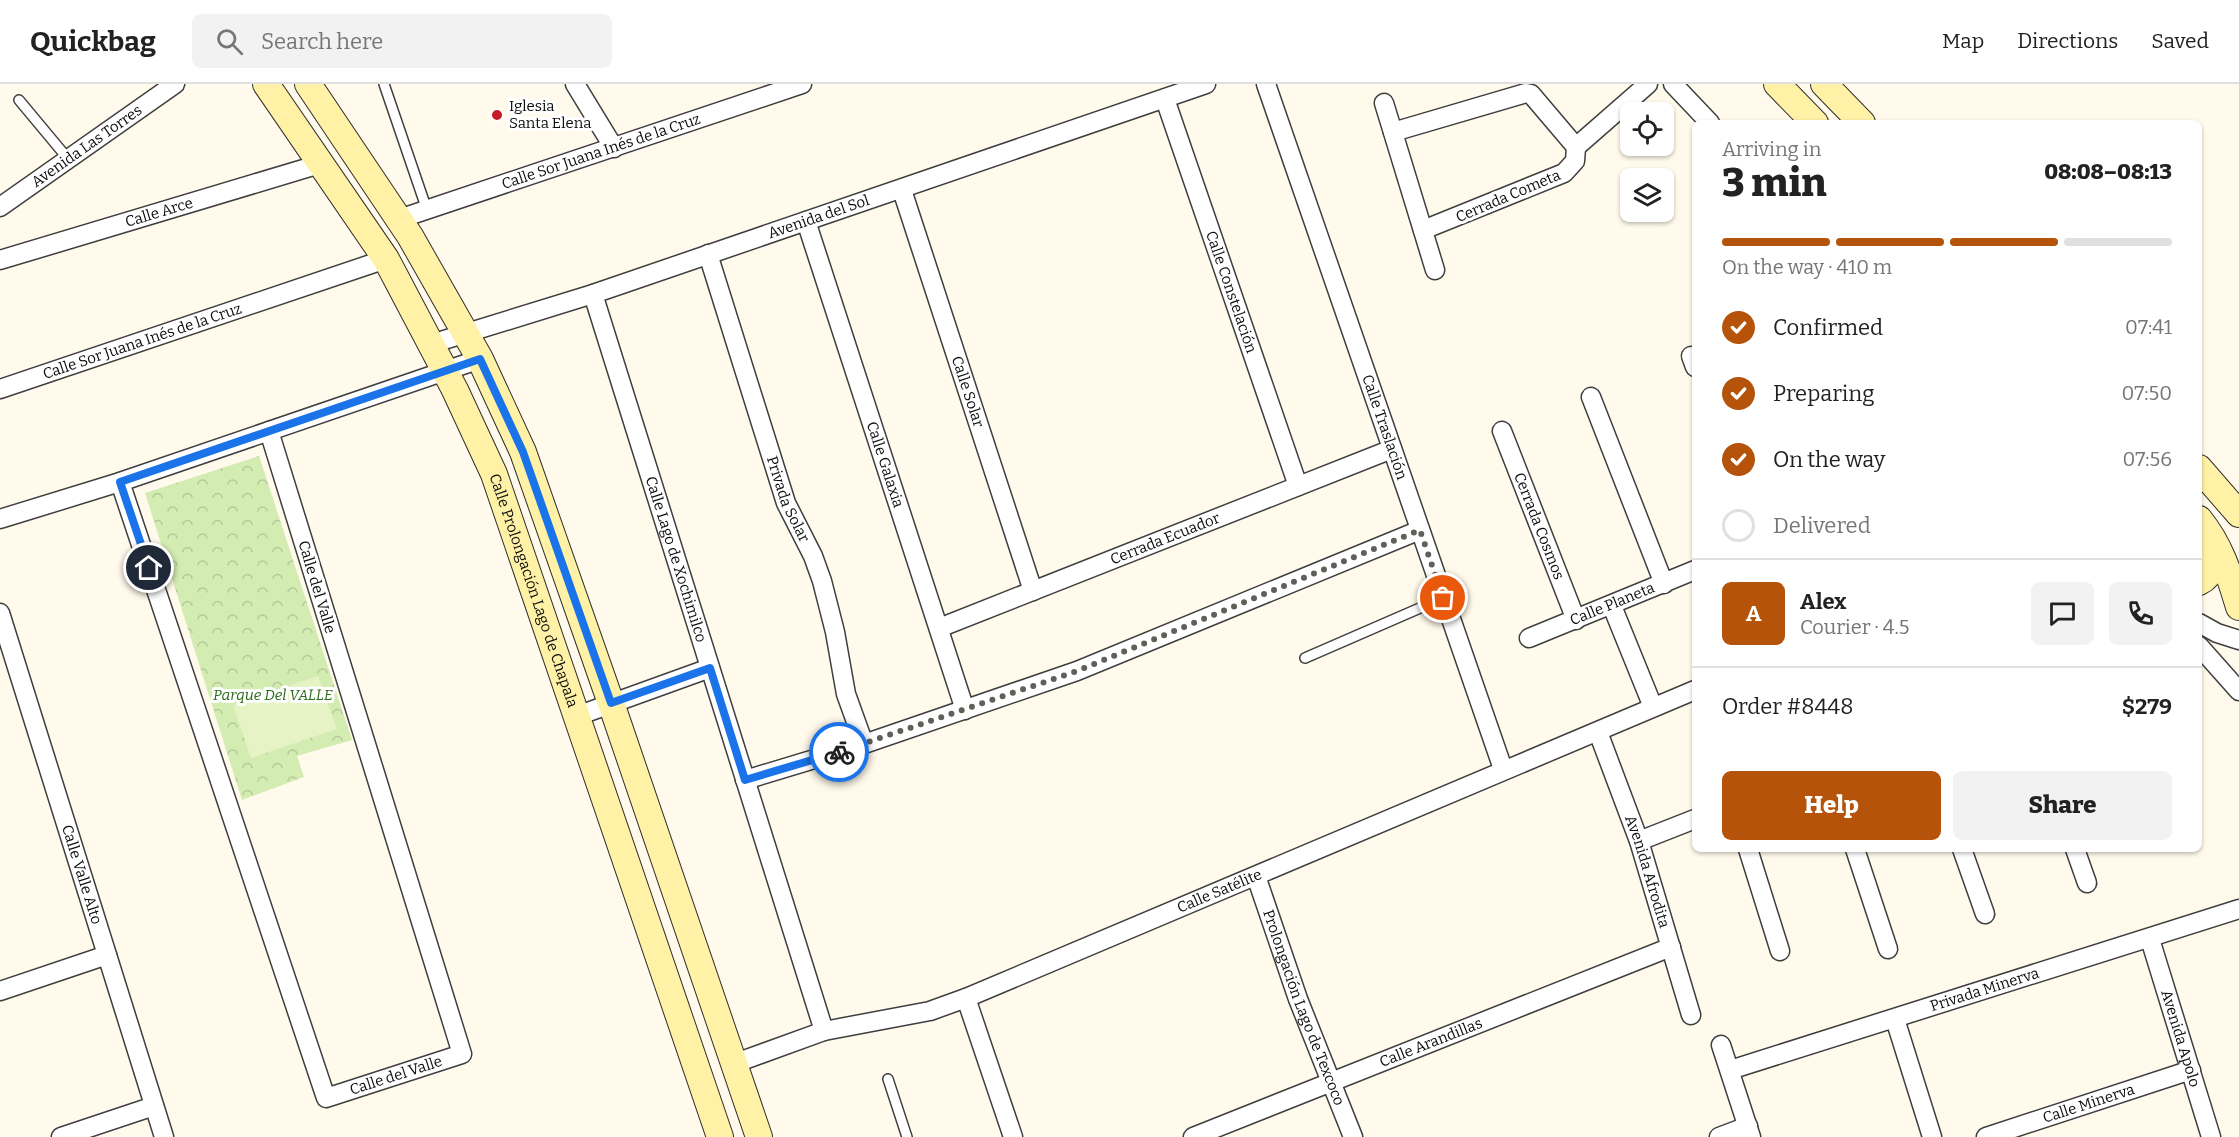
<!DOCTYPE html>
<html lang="en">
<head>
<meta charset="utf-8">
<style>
  :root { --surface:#fff; --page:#f2f2f2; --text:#222; --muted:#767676; --line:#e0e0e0; --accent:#b45309 }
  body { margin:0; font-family:Bitter,serif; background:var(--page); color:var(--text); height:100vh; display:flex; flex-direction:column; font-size:22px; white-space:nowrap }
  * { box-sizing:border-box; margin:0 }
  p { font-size:20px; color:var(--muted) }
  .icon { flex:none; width:33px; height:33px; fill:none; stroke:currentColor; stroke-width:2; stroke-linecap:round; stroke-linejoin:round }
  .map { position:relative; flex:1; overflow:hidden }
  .side { position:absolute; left:1692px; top:36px; width:510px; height:732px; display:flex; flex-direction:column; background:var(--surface); border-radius:9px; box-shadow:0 2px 4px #0004 }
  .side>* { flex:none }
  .tools { position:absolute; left:1620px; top:18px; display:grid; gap:12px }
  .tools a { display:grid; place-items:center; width:54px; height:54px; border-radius:9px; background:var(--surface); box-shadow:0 2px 4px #0004; font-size:30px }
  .pin { position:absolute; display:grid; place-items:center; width:51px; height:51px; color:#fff; margin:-26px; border:3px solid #fff; border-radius:50%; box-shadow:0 2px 6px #0007 }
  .courier { position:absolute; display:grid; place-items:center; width:60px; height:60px; margin:-30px; border:4px solid #1a73e8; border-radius:50%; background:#fff; color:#222; box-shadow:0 2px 8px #0007 }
  .head em { font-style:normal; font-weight:800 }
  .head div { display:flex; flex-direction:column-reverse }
  .head { display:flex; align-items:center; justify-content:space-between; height:102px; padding:0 30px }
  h1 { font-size:39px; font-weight:800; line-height:45px }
  .bar { display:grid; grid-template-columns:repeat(4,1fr); gap:9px 6px; align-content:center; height:72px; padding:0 30px }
  .bar i { height:8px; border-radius:4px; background:var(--line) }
  .bar .on { background:var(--accent) }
  .bar p { grid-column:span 4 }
  .line { display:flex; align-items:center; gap:15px; padding:0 30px; border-top:2px solid var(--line) }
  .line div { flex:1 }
  .round { display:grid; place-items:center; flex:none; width:63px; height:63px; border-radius:9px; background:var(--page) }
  ol { padding:0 30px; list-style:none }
  li { display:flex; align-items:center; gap:18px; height:66px }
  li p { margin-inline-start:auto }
  li .icon { padding:6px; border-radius:50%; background:var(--accent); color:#fff; stroke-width:4 }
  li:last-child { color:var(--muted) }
  li i { width:33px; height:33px; border:3px solid var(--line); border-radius:50% }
  .primary-button { display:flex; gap:12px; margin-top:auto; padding:12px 30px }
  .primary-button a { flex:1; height:69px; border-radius:9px; background:var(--accent); color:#fff; font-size:24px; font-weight:800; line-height:69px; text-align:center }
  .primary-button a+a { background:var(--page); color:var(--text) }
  header { display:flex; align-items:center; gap:36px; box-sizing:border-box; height:84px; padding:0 30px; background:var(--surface); border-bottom:2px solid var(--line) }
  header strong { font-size:28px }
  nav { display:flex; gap:33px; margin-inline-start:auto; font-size:21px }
  .search { width:420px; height:54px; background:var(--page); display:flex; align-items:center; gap:15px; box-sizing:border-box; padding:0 21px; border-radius:9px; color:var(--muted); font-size:22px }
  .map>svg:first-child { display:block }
  .park { fill:url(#park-crowns) }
  .pitch { fill:#e5f3c5 }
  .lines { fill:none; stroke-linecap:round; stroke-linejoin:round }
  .service-casing { stroke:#3f3f3f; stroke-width:12 }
  .minor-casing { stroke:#3f3f3f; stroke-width:21 }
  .secondary-casing { stroke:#2e2e2e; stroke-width:28 }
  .service { stroke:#fff; stroke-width:9 }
  .minor { stroke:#fff; stroke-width:18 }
  .secondary { stroke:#fff2a6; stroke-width:26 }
  .done { stroke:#615f5a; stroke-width:6; stroke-dasharray:0 10.8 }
  .route { stroke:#1a73e8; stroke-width:8 }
  .poi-dot { fill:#c71a29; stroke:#fff; stroke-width:2 }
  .labels { text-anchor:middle; stroke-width:6; stroke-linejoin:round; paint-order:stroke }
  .poi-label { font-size:15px; fill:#0c0c0c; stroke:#fff; text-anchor:start }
  .street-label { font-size:15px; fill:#0c0c0c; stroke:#fff }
  .park-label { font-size:15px; font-style:italic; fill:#2c6918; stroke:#fff }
</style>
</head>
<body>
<header>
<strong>Quickbag</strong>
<div class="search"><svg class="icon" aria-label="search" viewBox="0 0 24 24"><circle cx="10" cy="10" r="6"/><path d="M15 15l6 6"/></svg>Search here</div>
<nav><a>Map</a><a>Directions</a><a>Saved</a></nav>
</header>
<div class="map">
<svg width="2239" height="1053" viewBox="0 0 2239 1053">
  <defs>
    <pattern id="park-crowns" width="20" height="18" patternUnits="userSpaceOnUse" patternTransform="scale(1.5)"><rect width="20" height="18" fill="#d3ecb2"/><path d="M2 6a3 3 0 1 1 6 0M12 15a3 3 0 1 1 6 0" fill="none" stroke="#b4c998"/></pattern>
  </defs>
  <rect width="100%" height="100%" fill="#fffaeb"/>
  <!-- park -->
  <path class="park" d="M 259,372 L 352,656 L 297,672 L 304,693 L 242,716 L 145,409 Z"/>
  <!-- pitch -->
  <path class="pitch" d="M 318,592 L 337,645 L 251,674 L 233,621 Z"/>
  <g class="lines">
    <defs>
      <path id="service" d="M 384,0 L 427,126
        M 19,16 L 69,76
        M 1305,574 L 1443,514
        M 888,995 L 907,1053"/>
      <g id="minor">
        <path d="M 575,0 L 614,64"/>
        <path id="s1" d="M 1266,0 L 1503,685"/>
        <path d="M 1673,0 L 1710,39"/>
        <path id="s2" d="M 1165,15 L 1298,402"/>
        <path d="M 1384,19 L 1435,186"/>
        <path d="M 1393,48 L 1526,9 L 1531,10 L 1576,63 L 1575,77 L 1564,89 L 1423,146"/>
        <path d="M 1576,63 L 1648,0"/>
        <path id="s3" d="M 902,106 L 1033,507"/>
        <path id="s4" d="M 0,123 L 175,0"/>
        <path id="s5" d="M 399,135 L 802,0"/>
        <path id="s6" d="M 806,137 L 965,626"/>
        <path id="s7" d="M 708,170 L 786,419 L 813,472 L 822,497 L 835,548 L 846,610 L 864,660"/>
        <path id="s8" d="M 0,176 L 320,80"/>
        <path id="s9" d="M 593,210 L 824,947"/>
        <path id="s10" d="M 431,260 L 593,210 L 1206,0"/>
        <path d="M 1691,272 L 1695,283"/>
        <path id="s11" d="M 0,305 L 386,175"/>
        <path d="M 1591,313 L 1664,500"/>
        <path id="s12" d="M 1502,347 L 1576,536"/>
        <path id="s13" d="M 120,398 L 326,1014 L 462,970 L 269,347"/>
        <path d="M 0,435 L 120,398 L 480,275"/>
        <path d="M 1612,522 L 1653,623"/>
        <path id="s14" d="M 0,529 L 164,1053"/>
        <path d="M 2199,539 L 2217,549 L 2239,556"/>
        <path id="s15" d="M 939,544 L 1392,365"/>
        <path id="s16" d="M 1529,554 L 1695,486"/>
        <path d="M 2199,562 L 2239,607"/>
        <path d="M 577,632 L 710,584"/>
        <path id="s17" d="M 1598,648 L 1639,757 L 1691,931"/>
        <path d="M 745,696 L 864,660 L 1077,587 L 1420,446"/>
        <path d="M 1639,757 L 1695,735"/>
        <path d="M 1748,765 L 1780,867"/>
        <path d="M 1855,765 L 1888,865"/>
        <path d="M 1962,765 L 1985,830"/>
        <path d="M 2075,765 L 2087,799"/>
        <path id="s18" d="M 1256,792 L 1298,915 L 1353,1053"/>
        <path id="s19" d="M 2150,855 L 2211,1053"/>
        <path d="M 0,907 L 107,871"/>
        <path d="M 966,914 L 1013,1053"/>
        <path d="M 1895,935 L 1932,1053"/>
        <path d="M 1721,961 L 1751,1053"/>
        <path id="s20" d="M 733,980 L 824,947 L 930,927 L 966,914 L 1695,606"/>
        <path id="s21" d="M 1730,986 L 2239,825"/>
        <path d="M 61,1053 L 154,1022"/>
        <path id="s22" d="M 1193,1053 L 1671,863"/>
        <path d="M 1719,1053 L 1748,1042"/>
        <path id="s23" d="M 1986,1053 L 2191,986"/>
      </g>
      <g id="secondary">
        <path id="s24" d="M 266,0 L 386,175 L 455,306 L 494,390 L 720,1053"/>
        <path d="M 308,0 L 410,152 L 480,275 L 523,368 L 611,619 L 759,1053"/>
        <path d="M 1777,0 L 1815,39"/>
        <path d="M 1824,0 L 1862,39"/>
        <path d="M 2199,384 L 2239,430"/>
        <path d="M 2199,435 C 2221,462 2229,490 2239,523"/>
        <path d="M 2199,498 C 2216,490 2213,473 2213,456"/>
      </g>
    </defs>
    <!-- service casing -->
    <use href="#service" class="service-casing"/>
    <!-- minor casing -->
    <use href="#minor" class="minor-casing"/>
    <!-- secondary casing -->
    <use href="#secondary" class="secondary-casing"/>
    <!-- service -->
    <use href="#service" class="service"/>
    <!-- minor -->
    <use href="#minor" class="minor"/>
    <!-- secondary -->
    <use href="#secondary" class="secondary"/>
  </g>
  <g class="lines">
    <!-- done -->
    <path class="done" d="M 839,668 L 1077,587 L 1420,446 L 1443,514"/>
    <!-- route -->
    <path class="route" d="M 149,484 L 120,398 L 480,275 L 523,368 L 611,619 L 710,584 L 745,696 L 839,668"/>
  </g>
  <!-- markers -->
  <circle class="poi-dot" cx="497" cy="31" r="6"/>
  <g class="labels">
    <!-- poi labels -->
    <g class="poi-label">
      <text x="509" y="27">Iglesia<tspan x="509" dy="17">Santa Elena</tspan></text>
    </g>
    <!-- street labels -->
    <g class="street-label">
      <text dy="5" stroke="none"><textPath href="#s4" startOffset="106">Avenida Las Torres</textPath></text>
      <text dy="5" stroke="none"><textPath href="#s5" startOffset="213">Calle Sor Juana Inés de la Cruz</textPath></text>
      <text transform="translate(1508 112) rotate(-23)" y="5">Cerrada Cometa</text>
      <text dy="5" stroke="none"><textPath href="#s8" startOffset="166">Calle Arce</textPath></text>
      <text dy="5" stroke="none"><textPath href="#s10" startOffset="408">Avenida del Sol</textPath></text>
      <text dy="5" stroke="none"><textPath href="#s2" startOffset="204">Calle Constelación</textPath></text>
      <text dy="5" stroke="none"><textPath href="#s11" startOffset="150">Calle Sor Juana Inés de la Cruz</textPath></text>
      <text dy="5" stroke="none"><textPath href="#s3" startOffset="212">Calle Solar</textPath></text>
      <text dy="5" stroke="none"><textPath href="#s1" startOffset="363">Calle Traslación</textPath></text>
      <text dy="5" stroke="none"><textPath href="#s6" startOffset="256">Calle Galaxia</textPath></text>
      <text dy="5" stroke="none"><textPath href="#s7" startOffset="258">Privada Solar</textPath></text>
      <text dy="5" stroke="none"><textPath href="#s12" startOffset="102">Cerrada Cosmos</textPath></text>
      <text dy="5" stroke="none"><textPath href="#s15" startOffset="243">Cerrada Ecuador</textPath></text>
      <text dy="5" stroke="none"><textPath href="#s9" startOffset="278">Calle Lago de Xochimilco</textPath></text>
      <text transform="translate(317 503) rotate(73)" y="5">Calle del Valle</text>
      <text dy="5" stroke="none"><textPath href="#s24" startOffset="576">Calle Prolongación Lago de Chapala</textPath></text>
      <text dy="5" stroke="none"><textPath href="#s16" startOffset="90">Calle Planeta</textPath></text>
      <text dy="5" stroke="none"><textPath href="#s17" startOffset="148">Avenida Afrodita</textPath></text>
      <text dy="5" stroke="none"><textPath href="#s14" startOffset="274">Calle Valle Alto</textPath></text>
      <text dy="5" stroke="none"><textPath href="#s20" startOffset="518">Calle Satélite</textPath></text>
      <text dy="5" stroke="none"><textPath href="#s21" startOffset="267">Privada Minerva</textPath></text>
      <text dy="5" stroke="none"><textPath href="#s18" startOffset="140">Prolongación Lago de Texcoco</textPath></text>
      <text dy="5" stroke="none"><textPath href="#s19" startOffset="104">Avenida Apolo</textPath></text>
      <text dy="5" stroke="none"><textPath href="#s22" startOffset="256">Calle Arandillas</textPath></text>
      <text dy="5" stroke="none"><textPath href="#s13" startOffset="723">Calle del Valle</textPath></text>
      <text dy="5" stroke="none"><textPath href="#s23" startOffset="108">Calle Minerva</textPath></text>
    </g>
    <!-- park labels -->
    <g class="park-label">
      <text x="273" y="616">Parque Del VALLE</text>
    </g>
  </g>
</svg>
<div class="tools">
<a><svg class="icon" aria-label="locate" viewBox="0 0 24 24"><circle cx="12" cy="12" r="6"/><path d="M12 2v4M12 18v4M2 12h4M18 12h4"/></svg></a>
<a><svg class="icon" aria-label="layers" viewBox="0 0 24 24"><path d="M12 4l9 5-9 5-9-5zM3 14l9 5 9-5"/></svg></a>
</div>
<div class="pin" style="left:1443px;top:514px;background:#ea580c"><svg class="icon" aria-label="bag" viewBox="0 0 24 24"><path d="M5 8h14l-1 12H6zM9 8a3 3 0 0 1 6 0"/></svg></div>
<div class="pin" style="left:149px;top:484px;background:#1f2937"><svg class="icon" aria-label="home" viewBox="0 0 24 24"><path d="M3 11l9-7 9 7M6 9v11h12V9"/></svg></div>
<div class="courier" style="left:839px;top:668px"><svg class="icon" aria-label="bike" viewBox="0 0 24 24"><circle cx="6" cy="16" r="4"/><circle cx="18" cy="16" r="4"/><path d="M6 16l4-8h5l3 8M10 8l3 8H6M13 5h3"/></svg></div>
<section class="side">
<div class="head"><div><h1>3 min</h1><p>Arriving in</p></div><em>08:08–08:13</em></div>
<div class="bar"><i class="on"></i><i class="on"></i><i class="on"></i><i></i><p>On the way · 410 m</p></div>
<ol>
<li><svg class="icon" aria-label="check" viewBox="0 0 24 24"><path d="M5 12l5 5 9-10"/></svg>Confirmed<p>07:41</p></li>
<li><svg class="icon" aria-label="check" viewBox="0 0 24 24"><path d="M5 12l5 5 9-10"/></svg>Preparing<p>07:50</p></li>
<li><svg class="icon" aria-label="check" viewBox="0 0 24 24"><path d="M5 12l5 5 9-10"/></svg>On the way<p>07:56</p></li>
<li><i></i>Delivered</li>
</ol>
<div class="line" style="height:108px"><b class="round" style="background:var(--accent);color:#fff">A</b><div><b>Alex</b><p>Courier · 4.5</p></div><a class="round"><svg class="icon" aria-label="chat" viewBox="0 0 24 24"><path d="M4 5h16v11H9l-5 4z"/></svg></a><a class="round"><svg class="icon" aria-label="phone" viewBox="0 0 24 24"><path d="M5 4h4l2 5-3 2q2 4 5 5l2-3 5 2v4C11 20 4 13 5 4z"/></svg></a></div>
<div class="line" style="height:78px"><div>Order #8448</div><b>$279</b></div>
<div class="primary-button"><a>Help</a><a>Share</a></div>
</section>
</div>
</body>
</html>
